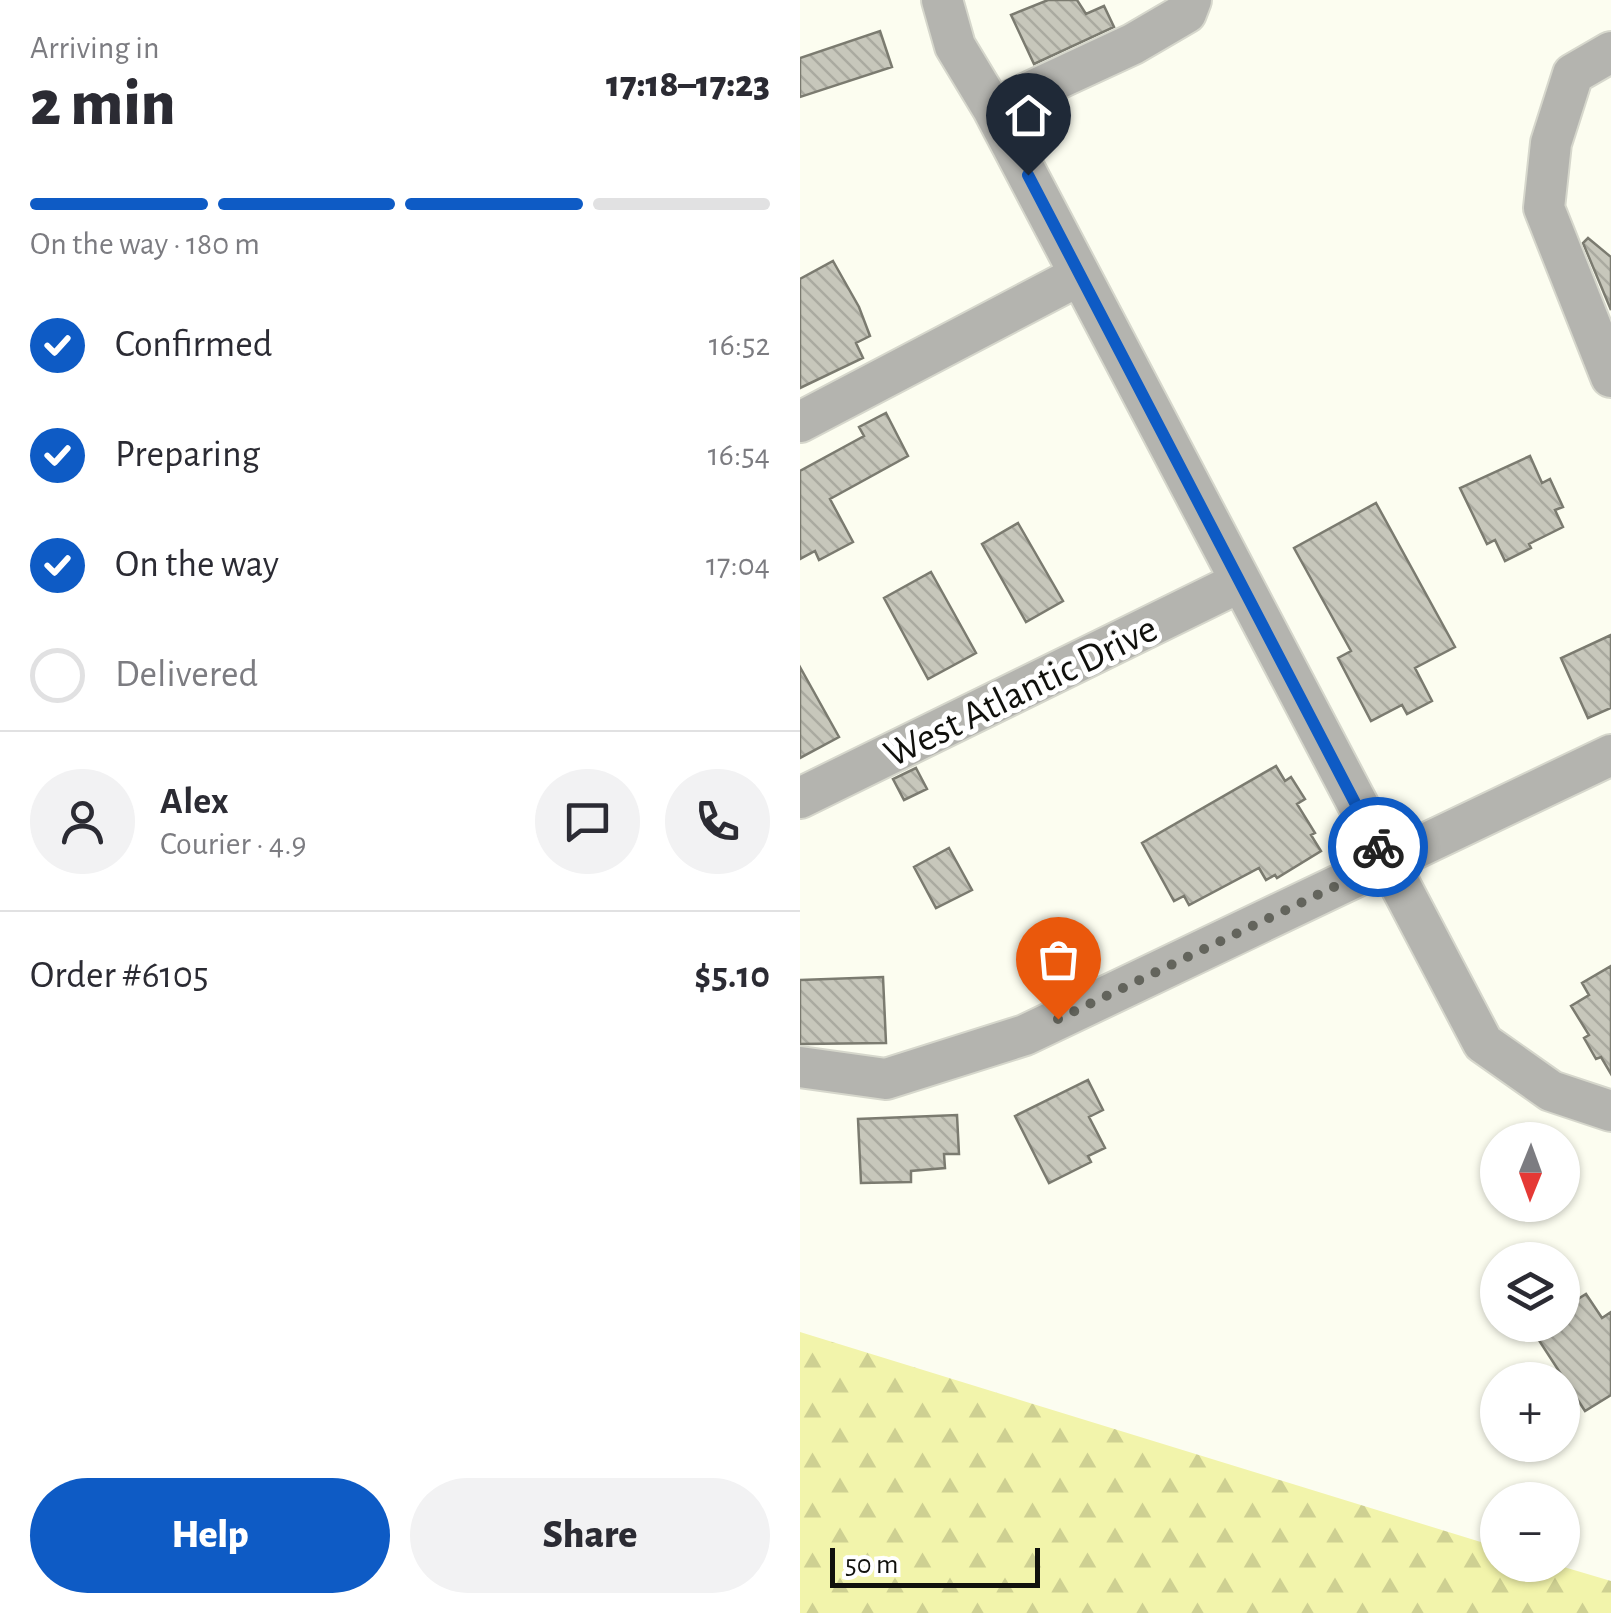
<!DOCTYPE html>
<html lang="en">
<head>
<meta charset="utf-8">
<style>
  :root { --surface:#fff; --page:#f2f2f3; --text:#2b2b33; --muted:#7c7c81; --line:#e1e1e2; --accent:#0e5bc5 }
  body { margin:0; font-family:"Alegreya Sans",sans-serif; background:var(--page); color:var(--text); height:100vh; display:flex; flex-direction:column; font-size:38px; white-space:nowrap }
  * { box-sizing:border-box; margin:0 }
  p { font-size:32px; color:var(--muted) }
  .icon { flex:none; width:55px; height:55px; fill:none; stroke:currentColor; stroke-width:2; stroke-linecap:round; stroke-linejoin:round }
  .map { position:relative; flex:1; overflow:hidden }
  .drawer { display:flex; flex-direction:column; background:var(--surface); width:800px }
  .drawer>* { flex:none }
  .needle { width:65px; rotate:181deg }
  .tools { position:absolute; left:680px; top:1122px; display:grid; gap:20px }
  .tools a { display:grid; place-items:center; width:100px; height:100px; border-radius:50%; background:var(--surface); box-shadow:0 2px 8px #0004; font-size:50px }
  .scale { position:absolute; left:30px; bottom:25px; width:210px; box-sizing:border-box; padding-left:10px; border:5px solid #11110d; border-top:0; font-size:28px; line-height:35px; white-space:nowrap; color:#11110d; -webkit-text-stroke:8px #fff; paint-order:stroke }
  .pin { position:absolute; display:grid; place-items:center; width:85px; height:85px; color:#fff; margin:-102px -42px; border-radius:50% 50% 50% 0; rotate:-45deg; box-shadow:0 0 10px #0007 }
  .pin .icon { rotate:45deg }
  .courier { position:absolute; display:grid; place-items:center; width:100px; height:100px; margin:-50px; border:8px solid #0e5bc5; border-radius:50%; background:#fff; color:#222; box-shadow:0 2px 12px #0007 }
  .headline em { font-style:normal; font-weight:800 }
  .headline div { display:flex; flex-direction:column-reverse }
  .headline { display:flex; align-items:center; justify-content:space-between; height:170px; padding:0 30px }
  h1 { font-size:65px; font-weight:800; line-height:75px }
  .bar { display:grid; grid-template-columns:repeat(4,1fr); gap:15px 10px; align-content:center; height:120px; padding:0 30px }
  .bar i { height:12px; border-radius:8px; background:var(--line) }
  .bar .current { background:var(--accent) }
  .bar p { grid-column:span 4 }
  .line { display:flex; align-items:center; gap:25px; padding:0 30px; border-top:2px solid var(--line) }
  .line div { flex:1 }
  .round { display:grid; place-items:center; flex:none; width:105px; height:105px; border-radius:52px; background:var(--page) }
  ol { padding:0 30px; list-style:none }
  li { display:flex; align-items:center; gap:30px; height:110px }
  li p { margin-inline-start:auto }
  li .icon { padding:10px; border-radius:50%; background:var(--accent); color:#fff; stroke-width:4 }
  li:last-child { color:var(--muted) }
  li i { width:55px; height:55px; border:5px solid var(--line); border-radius:50% }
  .primary-button { display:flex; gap:20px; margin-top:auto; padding:20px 30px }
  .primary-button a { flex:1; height:115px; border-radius:60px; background:var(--accent); color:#fff; font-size:40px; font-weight:800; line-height:115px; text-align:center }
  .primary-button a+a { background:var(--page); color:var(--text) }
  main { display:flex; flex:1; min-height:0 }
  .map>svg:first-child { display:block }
  .forest { fill:url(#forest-firs) }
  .building { fill:url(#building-back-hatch); stroke:#7b7b70; stroke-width:2.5 }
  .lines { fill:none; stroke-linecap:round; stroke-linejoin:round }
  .minor-casing { stroke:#d6d7cc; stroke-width:44 }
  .minor { stroke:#b4b4af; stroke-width:40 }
  .done { stroke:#63645c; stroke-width:10; stroke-dasharray:0 18 }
  .route { stroke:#0e5bc5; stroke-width:12 }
  .labels { text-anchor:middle; stroke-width:10; stroke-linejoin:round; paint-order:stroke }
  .street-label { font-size:40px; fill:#11110d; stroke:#fff }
</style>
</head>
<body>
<main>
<section class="drawer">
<div class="headline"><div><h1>2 min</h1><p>Arriving in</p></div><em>17:18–17:23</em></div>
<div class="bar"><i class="current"></i><i class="current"></i><i class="current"></i><i></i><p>On the way · 180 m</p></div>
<ol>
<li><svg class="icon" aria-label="check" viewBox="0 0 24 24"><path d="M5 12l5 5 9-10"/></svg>Confirmed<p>16:52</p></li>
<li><svg class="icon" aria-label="check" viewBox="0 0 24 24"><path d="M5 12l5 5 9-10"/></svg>Preparing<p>16:54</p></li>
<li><svg class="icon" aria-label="check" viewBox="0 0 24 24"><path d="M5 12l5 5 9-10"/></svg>On the way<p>17:04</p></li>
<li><i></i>Delivered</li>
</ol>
<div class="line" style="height:180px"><a class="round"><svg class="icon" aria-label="person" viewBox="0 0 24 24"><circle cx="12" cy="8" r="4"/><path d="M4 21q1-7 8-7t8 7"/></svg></a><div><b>Alex</b><p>Courier · 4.9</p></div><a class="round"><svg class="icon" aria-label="chat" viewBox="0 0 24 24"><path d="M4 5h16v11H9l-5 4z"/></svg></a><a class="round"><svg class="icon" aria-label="phone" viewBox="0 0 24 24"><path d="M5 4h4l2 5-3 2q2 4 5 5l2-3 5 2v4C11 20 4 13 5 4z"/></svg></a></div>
<div class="line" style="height:130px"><div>Order #6105</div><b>$5.10</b></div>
<div class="primary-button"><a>Help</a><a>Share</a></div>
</section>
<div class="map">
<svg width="811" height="1613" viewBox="0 0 811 1613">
  <defs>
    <pattern id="forest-firs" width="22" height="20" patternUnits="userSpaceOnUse" patternTransform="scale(2.5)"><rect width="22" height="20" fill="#f2f4ab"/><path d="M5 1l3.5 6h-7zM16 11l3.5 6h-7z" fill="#ced092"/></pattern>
    <pattern id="building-back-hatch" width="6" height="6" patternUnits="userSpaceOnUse" patternTransform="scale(2.5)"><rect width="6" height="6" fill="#c7c7bb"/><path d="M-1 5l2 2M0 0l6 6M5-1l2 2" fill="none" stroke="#aaaaa0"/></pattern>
  </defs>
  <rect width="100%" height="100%" fill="#fcfdf0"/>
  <!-- forest -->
  <path class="forest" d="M 0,1332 L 697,1547 L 698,1565 L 757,1565 L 811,1581 L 811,1613 L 0,1613 Z"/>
  <!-- building -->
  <path class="building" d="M 248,0 L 277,0 L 286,14 L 304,6 L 314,27 L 234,64 L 211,15 Z
    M 80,31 L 92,67 L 0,97 L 0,58 Z
    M 788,238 L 811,257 L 811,310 L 783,243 Z
    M 33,261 L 59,307 L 70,336 L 56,343 L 63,358 L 0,388 L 0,279 Z
    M 86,413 L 108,456 L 30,499 L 53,542 L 19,560 L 15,551 L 0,559 L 0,471 L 64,436 L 59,427 Z
    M 730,456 L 742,483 L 750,479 L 763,507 L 755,510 L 763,527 L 729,544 L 731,548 L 705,561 L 695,540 L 687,544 L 660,488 Z
    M 576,503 L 655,647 L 615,668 L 632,701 L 607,714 L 602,705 L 571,721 L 538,658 L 551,651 L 494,548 Z
    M 218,523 L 263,601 L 226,622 L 182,544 Z
    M 131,572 L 176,653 L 128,679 L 84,598 Z
    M 811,635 L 811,708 L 788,718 L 761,658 Z
    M 0,667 L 39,737 L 0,758 Z
    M 476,766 L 485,781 L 491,777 L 505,799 L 497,804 L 515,833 L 511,835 L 521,851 L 477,878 L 475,875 L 466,880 L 459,868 L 389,905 L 384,896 L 374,901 L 342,843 Z
    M 116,768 L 127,789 L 104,800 L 93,779 Z
    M 149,848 L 172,890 L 136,908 L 114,867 Z
    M 811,966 L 811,1074 L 801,1057 L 796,1059 L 784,1038 L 789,1035 L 771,1006 L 789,995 L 782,983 Z
    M 83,977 L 86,1043 L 0,1044 L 0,980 Z
    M 288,1080 L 303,1110 L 289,1117 L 305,1148 L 288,1156 L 291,1162 L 249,1183 L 215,1116 Z
    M 157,1115 L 159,1154 L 144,1154 L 145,1168 L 111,1171 L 111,1182 L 61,1183 L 58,1119 Z
    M 786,1294 L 802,1318 L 811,1312 L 811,1395 L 785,1411 L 729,1325 L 762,1325 L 762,1309 Z"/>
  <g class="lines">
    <defs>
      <path id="minor" d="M 142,0 L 155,46 L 193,109 L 683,1043 L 751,1091 L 811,1111
        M 811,52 L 773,74 L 751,143 L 744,208 L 811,377
        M 193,109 L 333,44 L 386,13 L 391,0
        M 0,422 L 280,275
        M 0,798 L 440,582
        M 0,1067 L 86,1079 L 225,1035 L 811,755"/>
    </defs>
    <!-- minor casing -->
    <use href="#minor" class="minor-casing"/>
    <!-- minor -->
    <use href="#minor" class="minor"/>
  </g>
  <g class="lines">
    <!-- done -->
    <path class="done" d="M 258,1019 L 586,862 L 578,847"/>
    <!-- route -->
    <path class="route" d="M 228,175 L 578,847"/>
  </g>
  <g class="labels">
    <!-- street labels -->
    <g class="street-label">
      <text transform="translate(220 690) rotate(-26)" y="14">West Atlantic Drive</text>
    </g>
  </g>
</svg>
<div class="tools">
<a><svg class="needle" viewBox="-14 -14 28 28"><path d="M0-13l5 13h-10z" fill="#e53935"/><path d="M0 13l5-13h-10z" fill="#7c7c81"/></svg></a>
<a><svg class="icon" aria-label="layers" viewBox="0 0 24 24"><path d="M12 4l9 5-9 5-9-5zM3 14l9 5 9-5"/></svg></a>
<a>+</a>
<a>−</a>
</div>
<div class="scale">50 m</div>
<div class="pin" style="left:258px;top:1019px;background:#ea580c"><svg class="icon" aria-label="bag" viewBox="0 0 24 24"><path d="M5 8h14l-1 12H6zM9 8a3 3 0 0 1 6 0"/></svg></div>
<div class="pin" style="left:228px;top:175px;background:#1f2937"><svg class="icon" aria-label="home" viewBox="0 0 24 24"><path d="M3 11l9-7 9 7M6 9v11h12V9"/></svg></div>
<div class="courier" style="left:578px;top:847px"><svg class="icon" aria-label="bike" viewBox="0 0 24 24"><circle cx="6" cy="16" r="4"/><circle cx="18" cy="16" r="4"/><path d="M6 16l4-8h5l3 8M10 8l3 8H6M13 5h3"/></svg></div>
</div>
</main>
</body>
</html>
